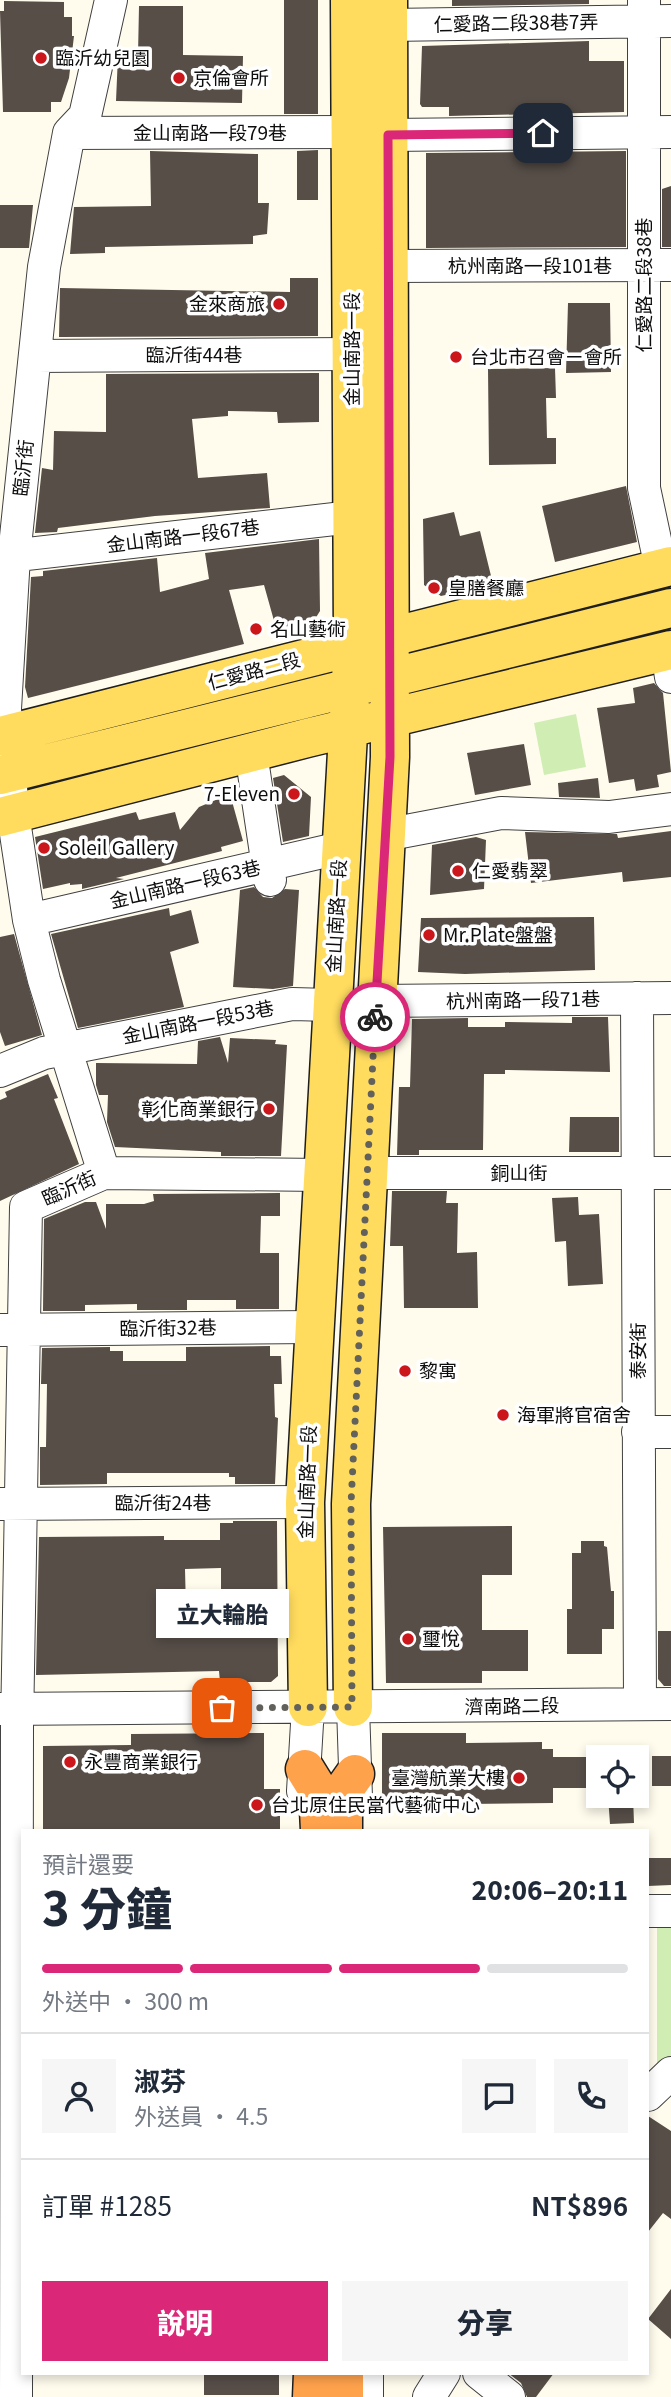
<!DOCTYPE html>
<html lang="zh-TW">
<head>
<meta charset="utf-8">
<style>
  :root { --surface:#fff; --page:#f6f6f7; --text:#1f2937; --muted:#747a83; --line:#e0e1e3; --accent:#db2777 }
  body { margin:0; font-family:Georgia,"Noto Sans TC",serif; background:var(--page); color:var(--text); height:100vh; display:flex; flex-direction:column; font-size:26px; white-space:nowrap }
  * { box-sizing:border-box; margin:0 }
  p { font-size:23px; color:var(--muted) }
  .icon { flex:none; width:38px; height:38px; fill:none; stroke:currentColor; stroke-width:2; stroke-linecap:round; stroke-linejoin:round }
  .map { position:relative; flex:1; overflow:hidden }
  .drawer { position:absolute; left:21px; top:1829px; width:628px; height:546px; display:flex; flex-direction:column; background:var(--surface); border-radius:0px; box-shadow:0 4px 10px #0003 }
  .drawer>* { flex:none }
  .fabs { position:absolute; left:586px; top:1745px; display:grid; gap:14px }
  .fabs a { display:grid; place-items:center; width:63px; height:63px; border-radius:0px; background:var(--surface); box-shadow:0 4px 10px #0003; font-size:35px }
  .pin { position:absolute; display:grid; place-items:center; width:60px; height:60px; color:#fff; margin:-30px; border-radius:14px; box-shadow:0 4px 10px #0006 }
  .courier { position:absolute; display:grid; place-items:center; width:70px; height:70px; margin:-35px; border:5px solid #db2777; border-radius:50%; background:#fff; color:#222; box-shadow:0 2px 9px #0007 }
  .bubble { position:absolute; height:49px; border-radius:0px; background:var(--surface); box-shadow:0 4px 10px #0003; font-size:23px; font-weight:800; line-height:49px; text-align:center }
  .headline em { font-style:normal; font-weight:800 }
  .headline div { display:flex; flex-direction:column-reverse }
  .headline { display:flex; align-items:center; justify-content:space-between; height:119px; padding:0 21px }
  h1 { font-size:46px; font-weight:800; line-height:52px }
  .bar { display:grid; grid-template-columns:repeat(4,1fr); gap:10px 7px; align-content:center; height:84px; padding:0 21px }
  .bar i { height:9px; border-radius:5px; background:var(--line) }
  .bar .selected { background:var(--accent) }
  .bar p { grid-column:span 4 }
  .line { display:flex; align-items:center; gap:18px; padding:0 21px; border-top:2px solid var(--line) }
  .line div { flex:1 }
  .round { display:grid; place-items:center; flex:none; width:74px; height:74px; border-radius:0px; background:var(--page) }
  .action { display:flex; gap:14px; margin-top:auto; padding:14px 21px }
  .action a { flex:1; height:80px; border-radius:0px; background:var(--accent); color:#fff; font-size:28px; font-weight:800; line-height:80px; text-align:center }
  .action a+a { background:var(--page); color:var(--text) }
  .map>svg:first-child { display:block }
  .green { fill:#d0eeb3 }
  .building { fill:#574e48; fill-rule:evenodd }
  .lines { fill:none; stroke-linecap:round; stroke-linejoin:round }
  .minor-casing { stroke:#404040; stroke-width:34 }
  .major-casing { stroke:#1e1e1e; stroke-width:41 }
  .highway-casing { stroke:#1e1e1e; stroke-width:41 }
  .minor { stroke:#fff; stroke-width:32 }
  .major { stroke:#ffdc5e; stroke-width:38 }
  .highway { stroke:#ffa24c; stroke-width:38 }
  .done { stroke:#62615c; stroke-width:7; stroke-dasharray:0 12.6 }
  .route { stroke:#db2777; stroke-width:9 }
  .poi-dot { fill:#cb171b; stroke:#fff; stroke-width:2.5 }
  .labels { text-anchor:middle; stroke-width:7; stroke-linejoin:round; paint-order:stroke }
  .street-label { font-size:19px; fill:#0d0d0d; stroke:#fff }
  .poi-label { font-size:19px; fill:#0d0d0d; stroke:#fff; text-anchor:start }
</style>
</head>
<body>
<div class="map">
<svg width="671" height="2397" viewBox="0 0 671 2397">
  <rect width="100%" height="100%" fill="#fffcee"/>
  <!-- green -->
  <path class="green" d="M 576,714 L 586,767 L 544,775 L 534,723 Z
    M 657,1923 L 671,1923 L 671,2062 L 657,2076 Z"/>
  <!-- building -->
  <path class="building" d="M 284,0 L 318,0 L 318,114 L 284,114 Z
    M 452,0 L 589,0 L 589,4 L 452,6 Z
    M 4,1 L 64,2 L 64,17 L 72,17 L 72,36 L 74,36 L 69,78 L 61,102 L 51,102 L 51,112 L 3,112 L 0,11 L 4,11 Z
    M 139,6 L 183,6 L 183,55 L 243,56 L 242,103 L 116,101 L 118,55 L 138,55 Z
    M 589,41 L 589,61 L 624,61 L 624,112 L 449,116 L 449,107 L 422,107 L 420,104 L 422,46 Z
    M 318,150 L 318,200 L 297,200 L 297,151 Z
    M 150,151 L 258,154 L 258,203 L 269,203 L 267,234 L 253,236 L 253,244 L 105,247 L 105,253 L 70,254 L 74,207 L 151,206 Z
    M 626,151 L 626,247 L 426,248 L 426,153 Z
    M 671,186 L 671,247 L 662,247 L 662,189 Z
    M 0,205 L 33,205 L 29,248 L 0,248 Z
    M 290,278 L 318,278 L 318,336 L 59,337 L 60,288 L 290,292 Z
    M 568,303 L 610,303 L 611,372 L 566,373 Z
    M 555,368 L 556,398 L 546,398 L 547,438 L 556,438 L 556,464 L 489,465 L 488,369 Z
    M 319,373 L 319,422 L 278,423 L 277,412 L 228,411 L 228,416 L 192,419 L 198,478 L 267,473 L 270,508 L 155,516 L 58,528 L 57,532 L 35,533 L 42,468 L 53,470 L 54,431 L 106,432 L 106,374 Z
    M 626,486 L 637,542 L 555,562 L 542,506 Z
    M 454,512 L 460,536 L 480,531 L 493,584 L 441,596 L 424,585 L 423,519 Z
    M 319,539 L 320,611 L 310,627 L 278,635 L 264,585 L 229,590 L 244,644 L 28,698 L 25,687 L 31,577 L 43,576 L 43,571 L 157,558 L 160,592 L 209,579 L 205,553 Z
    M 654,683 L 663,693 L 671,772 L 657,775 L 659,787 L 636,791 L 634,779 L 609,783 L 597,708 L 635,703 L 633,688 Z
    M 524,744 L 531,785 L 475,795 L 467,753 Z
    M 284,775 L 311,797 L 309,836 L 283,842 L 273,778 Z
    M 598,778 L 600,798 L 559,797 L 558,783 Z
    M 230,794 L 243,841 L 221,847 L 222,851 L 116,878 L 124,879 L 82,889 L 82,884 L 70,885 L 70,883 L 43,889 L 35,837 L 136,812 L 139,820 L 175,812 L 180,830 L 199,807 Z
    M 671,831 L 671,877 L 623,882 L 622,872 L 531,883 L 525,832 L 617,834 L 618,838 Z
    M 476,837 L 486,840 L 484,889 L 430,895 L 432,845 Z
    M 254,887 L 263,897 L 272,898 L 285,889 L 299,890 L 293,986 L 273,989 L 233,987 L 240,890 Z
    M 169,908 L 170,916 L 191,910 L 199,943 L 170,952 L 184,1007 L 78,1028 L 51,934 Z
    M 594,917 L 595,970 L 465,974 L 418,972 L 421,918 Z
    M 14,934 L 42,1035 L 5,1046 L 0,1032 L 0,937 Z
    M 572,1017 L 608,1017 L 610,1072 L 505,1070 L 505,1074 L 484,1074 L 483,1150 L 419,1150 L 419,1155 L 397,1155 L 399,1087 L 410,1087 L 412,1019 L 468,1018 L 468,1027 L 505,1027 L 505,1022 L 572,1023 Z
    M 220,1037 L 228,1063 L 230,1038 L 276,1040 L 275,1044 L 287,1045 L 281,1156 L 221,1156 L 221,1152 L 115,1147 L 107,1122 L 108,1095 L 99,1095 L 96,1085 L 96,1063 L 197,1064 L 198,1041 Z
    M 48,1074 L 58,1098 L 54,1099 L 79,1164 L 0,1201 L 0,1100 L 7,1097 L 5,1092 Z
    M 570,1117 L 619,1117 L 619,1152 L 569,1152 Z
    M 392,1191 L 447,1191 L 446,1203 L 458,1203 L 457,1253 L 477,1252 L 478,1308 L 404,1308 L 403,1246 L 390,1246 Z
    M 280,1193 L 280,1216 L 261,1216 L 260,1253 L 279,1253 L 279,1309 L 236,1309 L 236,1300 L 187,1300 L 187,1310 L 137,1310 L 137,1304 L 85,1305 L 85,1311 L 43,1311 L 44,1219 L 85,1202 L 96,1202 L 106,1229 L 106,1204 L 144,1204 L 154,1201 L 153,1194 Z
    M 578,1197 L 579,1215 L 599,1214 L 603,1284 L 568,1286 L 566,1241 L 555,1242 L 552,1198 Z
    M 270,1346 L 270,1356 L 281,1356 L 282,1384 L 274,1384 L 275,1417 L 278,1418 L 275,1484 L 235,1484 L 235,1477 L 229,1477 L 229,1473 L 107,1473 L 107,1484 L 40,1485 L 40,1447 L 46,1447 L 47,1384 L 41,1384 L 42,1348 L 110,1347 L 110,1351 L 123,1351 L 123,1361 L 186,1361 L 186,1347 Z
    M 233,1521 L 277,1521 L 278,1676 L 271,1682 L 220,1682 L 219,1671 L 36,1675 L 39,1537 L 164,1536 L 164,1540 L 220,1540 L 220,1523 L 233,1523 ZM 221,1568 L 221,1609 L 186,1610 L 185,1569 Z
    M 512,1526 L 512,1575 L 482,1575 L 482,1630 L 528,1630 L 528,1671 L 482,1671 L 482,1683 L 386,1683 L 383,1527 Z
    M 581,1541 L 604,1541 L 604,1546 L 607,1547 L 611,1591 L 614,1591 L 614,1629 L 602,1629 L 602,1654 L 567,1654 L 567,1609 L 572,1609 L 572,1553 L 581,1553 Z
    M 658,1631 L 671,1631 L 671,1686 L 664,1686 L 658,1679 Z
    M 264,1733 L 264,1789 L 280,1789 L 280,1830 L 43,1830 L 43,1746 L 131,1745 L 131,1734 Z
    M 382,1733 L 466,1733 L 466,1743 L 542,1742 L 542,1749 L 553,1749 L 553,1757 L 598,1757 L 598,1788 L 553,1788 L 553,1803 L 382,1805 Z
    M 652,1756 L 671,1756 L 671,1786 L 652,1786 Z
    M 608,1796 L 633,1796 L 634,1823 L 610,1824 Z
    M 648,1858 L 671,1858 L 671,1885 L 648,1886 Z
    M 648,2116 L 671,2131 L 671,2219 L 663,2213 L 648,2232 Z
    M 671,2289 L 671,2339 L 648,2319 Z
    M 204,2373 L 279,2373 L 279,2395 L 204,2395 Z
    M 508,2373 L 554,2373 L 536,2397 L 527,2397 L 521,2383 Z"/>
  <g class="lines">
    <defs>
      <path id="minor" d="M 644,0 L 644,488 L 661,568
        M 388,25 L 671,21
        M 69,133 L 351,132
        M 388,135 L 671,132
        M 390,266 L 671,265
        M 36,356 L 353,354
        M 0,557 L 352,517
        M 667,651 L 671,677
        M 251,753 L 270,880
        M 385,835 L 501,813 L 609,817 L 671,809
        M 29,920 L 340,848
        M 637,998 L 640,1703
        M 376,1001 L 671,998
        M 0,1071 L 44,1053 L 292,1004 L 331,1005
        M 104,1173 L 323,1175
        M 366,1173 L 671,1173
        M 0,1330 L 313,1327
        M 638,1432 L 671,1432
        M 1,1504 L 305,1502
        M 353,1707 L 356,1797
        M 0,1709 L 671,1704
        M 303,1791 L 308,1707
        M 648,1911 L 671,1911
        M 648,2095 L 671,2073
        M 479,2373 L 509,2397
        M 16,2397 L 17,1727 L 26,1207 L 104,1173 L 44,980 L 29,920 L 13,814 L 5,709 L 14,556 L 44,267 L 69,133 L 85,116 L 111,0
        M 367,2397 L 367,2373
        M 429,2397 L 444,2373"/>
      <path id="major" d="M 0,736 L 671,566
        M 0,775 L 671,608
        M 0,817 L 307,738 L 671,650
        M 308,1707 L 305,1502 L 353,645 L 350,0
        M 353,1707 L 351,1504 L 390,757 L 388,0"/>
      <path id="highway" d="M 305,1769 L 318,1790 L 320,1830
        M 343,1830 L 343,1791 L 355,1774
        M 312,2397 L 313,2373
        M 344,2397 L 344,2373"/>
    </defs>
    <!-- minor casing -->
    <use href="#minor" class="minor-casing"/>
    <!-- major casing -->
    <use href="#major" class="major-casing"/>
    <!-- highway casing -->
    <use href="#highway" class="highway-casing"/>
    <!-- minor -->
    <use href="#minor" class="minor"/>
    <!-- major -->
    <use href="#major" class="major"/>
    <!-- highway -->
    <use href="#highway" class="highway"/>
  </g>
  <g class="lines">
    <!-- done -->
    <path class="done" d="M 222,1708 L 352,1707 L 351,1504 L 375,1017"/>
    <!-- route -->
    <path class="route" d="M 375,1017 L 390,757 L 388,135 L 543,133"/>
  </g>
  <!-- markers -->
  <g class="poi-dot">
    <circle cx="41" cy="58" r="7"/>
    <circle cx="179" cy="78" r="7"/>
    <circle cx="279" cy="304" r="7"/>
    <circle cx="456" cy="357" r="7"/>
    <circle cx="434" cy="588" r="7"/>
    <circle cx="256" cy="629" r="7"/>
    <circle cx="294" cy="794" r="7"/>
    <circle cx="44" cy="848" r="7"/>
    <circle cx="458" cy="871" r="7"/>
    <circle cx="429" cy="935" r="7"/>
    <circle cx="269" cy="1109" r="7"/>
    <circle cx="405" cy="1371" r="7"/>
    <circle cx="503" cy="1415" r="7"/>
    <circle cx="408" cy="1639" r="7"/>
    <circle cx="70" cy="1762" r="7"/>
    <circle cx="519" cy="1778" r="7"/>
    <circle cx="257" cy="1805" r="7"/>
  </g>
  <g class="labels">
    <!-- street labels -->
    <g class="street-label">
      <text transform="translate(516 23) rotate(-1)" y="7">仁愛路二段38巷7弄</text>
      <text x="210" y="140">金山南路一段79巷</text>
      <text x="530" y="273">杭州南路一段101巷</text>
      <text transform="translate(644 285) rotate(-90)" y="7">仁愛路二段38巷</text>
      <text transform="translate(352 349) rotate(-90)" y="7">金山南路一段</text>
      <text x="194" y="362">臨沂街44巷</text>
      <text transform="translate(23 468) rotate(-84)" y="7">臨沂街</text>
      <text transform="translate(183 536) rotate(-7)" y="7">金山南路一段67巷</text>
      <text transform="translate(254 671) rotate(-15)" y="7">仁愛路二段</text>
      <text transform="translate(185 884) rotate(-13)" y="7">金山南路一段63巷</text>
      <text transform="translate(336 916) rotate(-87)" y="7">金山南路一段</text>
      <text transform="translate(523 1000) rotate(-1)" y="7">杭州南路一段71巷</text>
      <text transform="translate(198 1022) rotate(-11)" y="7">金山南路一段53巷</text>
      <text x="519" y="1180">銅山街</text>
      <text transform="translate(69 1188) rotate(-24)" y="7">臨沂街</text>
      <text transform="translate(168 1328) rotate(-1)" y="7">臨沂街32巷</text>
      <text transform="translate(638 1351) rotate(-90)" y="7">泰安街</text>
      <text transform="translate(307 1482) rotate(-88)" y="7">金山南路一段</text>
      <text x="163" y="1510">臨沂街24巷</text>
      <text transform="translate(512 1706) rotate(-1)" y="7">濟南路二段</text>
    </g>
    <!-- poi labels -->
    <g class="poi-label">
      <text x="55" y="65">臨沂幼兒園</text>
      <text x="193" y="85">京倫會所</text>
      <text x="265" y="311" text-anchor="end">金來商旅</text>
      <text x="470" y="364">台北市召會ㄧ會所</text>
      <text x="448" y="595">皇膳餐廳</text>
      <text x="270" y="636">名山藝術</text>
      <text x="280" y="801" text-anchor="end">7-Eleven</text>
      <text x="58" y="855">Soleil Gallery</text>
      <text x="472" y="878">仁愛翡翠</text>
      <text x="443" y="942">Mr.Plate盤盤</text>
      <text x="255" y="1116" text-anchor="end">彰化商業銀行</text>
      <text x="419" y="1378">黎寓</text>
      <text x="517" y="1422">海軍將官宿舍</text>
      <text x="422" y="1646">璽悅</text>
      <text x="84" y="1769">永豐商業銀行</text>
      <text x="505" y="1785" text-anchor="end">臺灣航業大樓</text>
      <text x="271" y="1812">台北原住民當代藝術中心</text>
    </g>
  </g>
</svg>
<div class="fabs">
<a><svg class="icon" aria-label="locate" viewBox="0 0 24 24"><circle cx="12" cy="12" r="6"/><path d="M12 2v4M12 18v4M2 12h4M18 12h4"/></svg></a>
</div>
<div class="pin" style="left:222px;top:1708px;background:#ea580c"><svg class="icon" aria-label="bag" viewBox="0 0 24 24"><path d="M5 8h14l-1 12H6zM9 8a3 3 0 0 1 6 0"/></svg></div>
<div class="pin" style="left:543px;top:133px;background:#1f2937"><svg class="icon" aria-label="home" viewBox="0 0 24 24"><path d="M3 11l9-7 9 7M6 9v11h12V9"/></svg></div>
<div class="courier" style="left:375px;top:1017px"><svg class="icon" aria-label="bike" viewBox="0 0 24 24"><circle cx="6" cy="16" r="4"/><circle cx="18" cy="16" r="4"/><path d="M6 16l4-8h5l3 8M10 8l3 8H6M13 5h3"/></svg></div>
<div class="bubble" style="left:156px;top:1589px;width:133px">立大輪胎</div>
<section class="drawer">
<div class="headline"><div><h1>3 分鐘</h1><p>預計還要</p></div><em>20:06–20:11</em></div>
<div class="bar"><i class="selected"></i><i class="selected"></i><i class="selected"></i><i></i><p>外送中 · 300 m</p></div>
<div class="line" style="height:126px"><a class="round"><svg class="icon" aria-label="person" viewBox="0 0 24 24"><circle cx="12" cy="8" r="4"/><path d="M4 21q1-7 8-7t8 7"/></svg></a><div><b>淑芬</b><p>外送員 · 4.5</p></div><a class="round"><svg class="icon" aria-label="chat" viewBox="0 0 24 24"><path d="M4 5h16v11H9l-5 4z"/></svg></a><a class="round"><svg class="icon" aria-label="phone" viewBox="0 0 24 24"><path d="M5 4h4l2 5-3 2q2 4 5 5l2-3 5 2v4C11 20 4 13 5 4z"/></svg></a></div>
<div class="line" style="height:91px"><div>訂單 #1285</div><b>NT$896</b></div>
<div class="action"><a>說明</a><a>分享</a></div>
</section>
</div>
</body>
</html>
